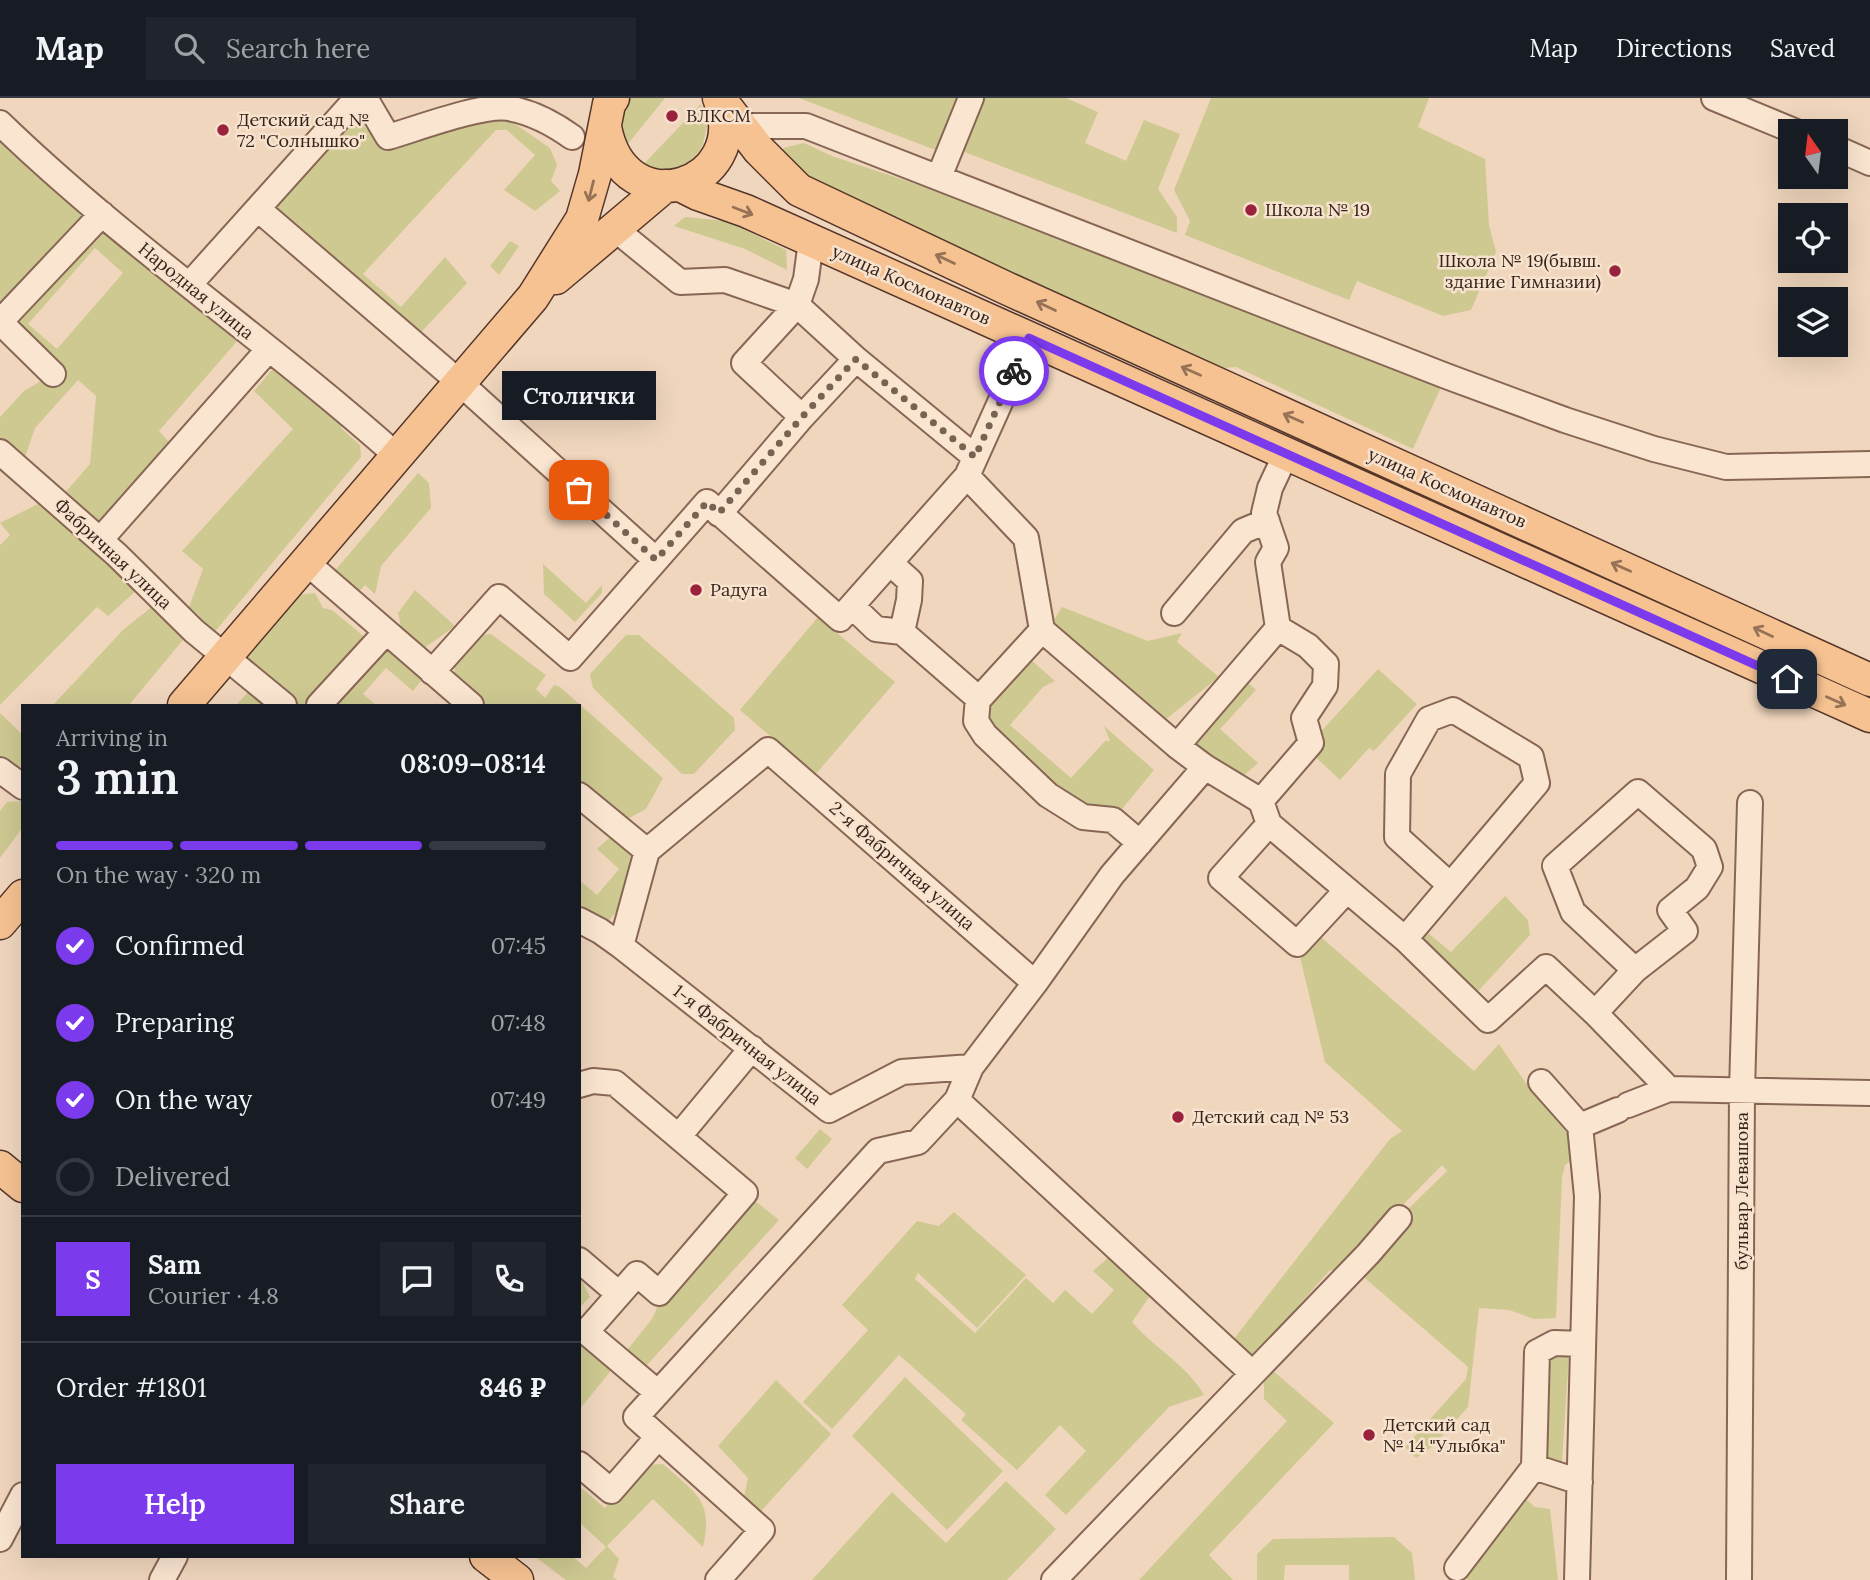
<!DOCTYPE html>
<html lang="en">
<head>
<meta charset="utf-8">
<style>
  :root { --surface:#171b24; --page:#20242c; --text:#f1f3f6; --muted:#9ea1a6; --line:#363941; --accent:#7c3aed }
  body { margin:0; font-family:Lora,serif; background:var(--page); color:var(--text); height:100vh; display:flex; flex-direction:column; font-size:26px; white-space:nowrap }
  * { box-sizing:border-box; margin:0 }
  p { font-size:23px; color:var(--muted) }
  .icon { flex:none; width:38px; height:38px; fill:none; stroke:currentColor; stroke-width:2; stroke-linecap:round; stroke-linejoin:round }
  .map { position:relative; flex:1; overflow:hidden }
  .sheet { position:absolute; left:21px; top:606px; width:560px; height:854px; display:flex; flex-direction:column; background:var(--surface); border-radius:0px; box-shadow:0 7px 28px #0002 }
  .sheet>* { flex:none }
  .needle { width:46px; rotate:346deg }
  .buttons { position:absolute; left:1778px; top:21px; display:grid; gap:14px }
  .buttons a { display:grid; place-items:center; width:70px; height:70px; border-radius:0px; background:var(--surface); box-shadow:0 7px 28px #0002; font-size:35px }
  .pin { position:absolute; display:grid; place-items:center; width:60px; height:60px; color:#fff; margin:-30px; border-radius:14px; box-shadow:0 4px 10px #0006 }
  .courier { position:absolute; display:grid; place-items:center; width:70px; height:70px; margin:-35px; border:5px solid #7c3aed; border-radius:50%; background:#fff; color:#222; box-shadow:0 2px 9px #0007 }
  .bubble { position:absolute; height:49px; border-radius:0px; background:var(--surface); box-shadow:0 7px 28px #0002; font-size:23px; font-weight:600; line-height:49px; text-align:center }
  .headline em { font-style:normal; font-weight:600 }
  .headline div { display:flex; flex-direction:column-reverse }
  .headline { display:flex; align-items:center; justify-content:space-between; height:119px; padding:0 35px }
  h1 { font-size:46px; font-weight:600; line-height:52px }
  .bar { display:grid; grid-template-columns:repeat(4,1fr); gap:10px 7px; align-content:center; height:84px; padding:0 35px }
  .bar i { height:9px; border-radius:5px; background:var(--line) }
  .bar .current { background:var(--accent) }
  .bar p { grid-column:span 4 }
  .line { display:flex; align-items:center; gap:18px; padding:0 35px; border-top:2px solid var(--line) }
  .line div { flex:1 }
  .round { display:grid; place-items:center; flex:none; width:74px; height:74px; border-radius:0px; background:var(--page) }
  ol { padding:0 35px; list-style:none }
  li { display:flex; align-items:center; gap:21px; height:77px }
  li p { margin-inline-start:auto }
  li .icon { padding:7px; border-radius:50%; background:var(--accent); color:#fff; stroke-width:4 }
  li:last-child { color:var(--muted) }
  li i { width:38px; height:38px; border:4px solid var(--line); border-radius:50% }
  .primary-button { display:flex; gap:14px; margin-top:auto; padding:14px 35px }
  .primary-button a { flex:1; height:80px; border-radius:0px; background:var(--accent); color:#fff; font-size:28px; font-weight:600; line-height:80px; text-align:center }
  .primary-button a+a { background:var(--page); color:var(--text) }
  header { display:flex; align-items:center; gap:42px; box-sizing:border-box; height:98px; padding:0 35px; background:var(--surface); border-bottom:2px solid var(--line) }
  header strong { font-size:33px }
  nav { display:flex; gap:38px; margin-inline-start:auto; font-size:24px }
  .search { width:490px; height:63px; background:var(--page); display:flex; align-items:center; gap:18px; box-sizing:border-box; padding:0 24px; border-radius:0px; color:var(--muted); font-size:26px }
  .map>svg:first-child { display:block }
  .green { fill:#cec991; fill-rule:evenodd }
  .lines { fill:none; stroke-linecap:round; stroke-linejoin:round }
  .minor-casing { stroke:#865; stroke-width:28 }
  .major-casing { stroke:#55362a; stroke-width:35 }
  .minor { stroke:#fae5d0; stroke-width:24 }
  .major { stroke:#f6c292; stroke-width:32 }
  .oneway { stroke:#967256 }
  .done { stroke:#786254; stroke-width:7; stroke-dasharray:0 12.6 }
  .route { stroke:#7c3aed; stroke-width:9 }
  .poi-dot { fill:#9a223c; stroke:#f7e2cd; stroke-width:2.5 }
  .labels { text-anchor:middle; stroke-width:5; stroke-linejoin:round; paint-order:stroke }
  .poi-label { font-size:18px; fill:#37231b; stroke:#f7e2cd; text-anchor:start }
  .street-label { font-size:18px; fill:#37231b; stroke:#f7e2cd }
</style>
</head>
<body>
<header>
<strong>Map</strong>
<div class="search"><svg class="icon" aria-label="search" viewBox="0 0 24 24"><circle cx="10" cy="10" r="6"/><path d="M15 15l6 6"/></svg>Search here</div>
<nav><a>Map</a><a>Directions</a><a>Saved</a></nav>
</header>
<div class="map">
<svg width="1870" height="1482" viewBox="0 0 1870 1482">
  <rect width="100%" height="100%" fill="#f0d6bd"/>
  <!-- green -->
  <path class="green" d="M 621,0 L 665,0 L 615,62 Z
    M 799,0 L 958,0 L 938,53 Z
    M 978,0 L 1066,0 L 1098,14 L 1085,45 L 1126,63 L 1144,22 L 1180,36 L 1158,91 L 1177,119 L 1177,135 L 959,52 Z
    M 1211,0 L 1429,0 L 1418,29 L 1485,61 L 1489,127 L 1496,154 L 1471,212 L 1443,218 L 1357,183 L 1349,202 L 1185,137 L 1190,123 L 1174,92 Z
    M 701,6 L 707,28 L 703,46 L 694,62 L 679,73 L 639,71 Z
    M 473,14 L 506,20 L 550,50 L 557,67 L 551,83 L 560,93 L 535,113 L 504,92 L 535,57 L 507,32 L 496,32 L 363,176 L 401,209 L 445,159 L 467,185 L 413,243 L 265,102 L 345,24 L 358,22 L 386,52 L 388,39 Z
    M 0,38 L 246,233 L 159,333 L 178,354 L 100,442 L 57,404 L 90,366 L 96,298 L 78,282 L 35,330 L 21,371 L 0,354 L 0,319 L 24,293 L 53,276 L 0,224 ZM 95,150 L 123,175 L 57,251 L 28,226 Z
    M 804,45 L 832,58 L 928,90 L 939,79 L 1446,278 L 1413,351 L 1236,269 L 1222,270 L 789,73 L 783,50 Z
    M 685,119 L 726,123 L 786,152 L 787,172 L 745,151 L 674,128 Z
    M 510,143 L 519,148 L 499,177 L 490,168 Z
    M 281,261 L 351,317 L 341,330 L 360,347 L 361,359 L 207,543 L 194,533 L 200,518 L 189,509 L 203,471 L 182,453 L 293,331 L 254,293 Z
    M 418,375 L 429,385 L 431,410 L 381,468 L 375,496 L 365,487 L 351,503 L 327,482 Z
    M 42,404 L 136,493 L 108,518 L 97,509 L 0,607 L 0,447 L 10,437 L 0,425 Z
    M 543,466 L 586,505 L 602,487 L 602,495 L 575,524 L 544,496 Z
    M 415,492 L 455,528 L 423,551 L 402,534 L 398,515 Z
    M 315,495 L 323,510 L 332,512 L 367,541 L 381,540 L 425,578 L 413,593 L 386,570 L 363,596 L 376,607 L 319,607 L 320,605 L 284,607 L 234,566 L 299,497 Z
    M 154,507 L 187,537 L 129,607 L 53,607 L 123,532 Z
    M 1062,509 L 1148,543 L 1182,535 L 1177,544 L 1219,579 L 1156,629 L 1052,525 Z
    M 818,519 L 895,584 L 815,677 L 740,612 Z
    M 491,536 L 546,577 L 536,591 L 545,600 L 554,587 L 560,589 L 663,680 L 646,711 L 616,727 L 579,697 L 579,607 L 483,607 C 449,578 444,571 477,537 Z
    M 626,537 L 639,537 L 734,620 L 735,632 L 694,676 L 682,676 L 593,590 L 590,576 Z
    M 1022,554 L 1055,583 L 1043,589 L 1010,627 L 1071,680 L 1105,643 L 1110,643 L 1104,628 L 1154,672 L 1113,722 L 1083,719 L 985,637 L 978,600 Z
    M 1378,571 L 1417,606 L 1374,653 L 1369,650 L 1340,682 L 1306,650 Z
    M 1244,581 L 1256,592 L 1220,631 L 1258,665 L 1242,679 L 1186,638 Z
    M 251,591 L 268,607 L 236,607 Z
    M 0,615 L 23,637 L 23,689 L 0,672 Z
    M 23,703 L 23,729 L 0,760 L 0,713 L 7,704 Z
    M 611,738 L 643,767 L 638,788 L 600,833 L 579,822 L 579,782 L 597,797 L 619,771 L 597,751 Z
    M 1505,798 L 1528,822 L 1530,837 L 1469,903 L 1405,841 L 1417,826 L 1451,854 Z
    M 1345,812 L 1321,839 L 1474,973 L 1499,946 L 1532,994 L 1583,1054 L 1565,1067 L 1562,1080 L 1556,1220 L 1534,1221 L 1509,1212 L 1479,1210 L 1468,1309 L 1432,1349 L 1416,1360 L 1405,1349 L 1466,1281 L 1468,1269 L 1359,1175 L 1399,1120 L 1447,1073 L 1442,1067 L 1341,1170 L 1329,1173 L 1253,1260 L 1233,1242 L 1390,1041 L 1402,1033 L 1325,964 L 1297,846 Z
    M 820,1031 L 832,1041 L 807,1071 L 795,1060 Z
    M 754,1102 L 779,1122 L 637,1278 L 624,1256 L 652,1221 L 657,1210 Z
    M 954,1114 L 1026,1177 L 977,1230 L 918,1175 L 915,1181 L 975,1235 L 1026,1180 L 1053,1205 L 1065,1192 L 1092,1216 L 1114,1192 L 1093,1173 L 1118,1151 L 1157,1188 L 1132,1224 C 1154,1250 1187,1267 1204,1297 L 1169,1309 L 1066,1417 L 1045,1397 L 1086,1353 L 1060,1327 L 1017,1372 L 961,1322 L 966,1316 L 899,1257 L 832,1331 L 803,1304 L 868,1232 L 842,1207 L 917,1123 L 939,1128 Z
    M 579,1177 L 590,1199 L 579,1210 Z
    M 579,1242 L 614,1269 L 579,1312 Z
    M 1537,1254 L 1569,1257 L 1561,1378 L 1534,1369 Z
    M 1272,1272 L 1334,1325 L 1209,1457 L 1233,1482 L 1139,1482 L 1287,1323 L 1264,1301 L 1264,1284 L 1259,1280 Z
    M 905,1279 L 1003,1373 L 947,1432 L 852,1338 Z
    M 776,1282 L 831,1336 L 752,1423 L 741,1413 L 748,1380 L 718,1348 Z
    M 663,1366 C 695,1395 714,1402 703,1449 L 653,1401 L 607,1448 L 619,1461 L 613,1479 L 617,1482 L 566,1482 L 534,1458 L 572,1458 L 586,1470 L 606,1449 L 579,1424 L 579,1388 L 605,1410 L 646,1367 Z
    M 1006,1383 L 1056,1431 L 1007,1482 L 812,1482 L 892,1394 L 946,1445 Z
    M 1520,1396 L 1535,1409 L 1550,1411 L 1558,1482 L 1468,1482 L 1455,1469 Z
    M 1394,1439 L 1412,1455 L 1415,1482 L 1349,1482 L 1349,1467 L 1285,1467 L 1284,1482 L 1257,1482 L 1257,1456 L 1273,1441 Z"/>
  <g class="lines">
    <defs>
      <path id="minor" d="M 365,0 L 388,39 C 416,31 482,6 508,10 C 531,14 554,26 572,39
        M 1714,0 L 1794,33
        M 0,25 C 124,145 267,242 396,357
        M 739,28 L 806,28 L 1446,278 L 1565,322 L 1654,351 L 1726,369 L 1870,366
        M 1836,50 L 1870,65
        M 939,79 L 971,0
        M 258,111 L 459,284 L 656,462
        M 615,131 L 680,184 L 725,182 L 797,207 L 856,261 L 975,359
        M 189,187 L 357,0
        M 0,224 L 102,116
        M 0,224 L 53,276
        M 802,319 L 856,261
        M 0,354 L 117,457 L 194,533 L 284,607
        M 967,378 L 1026,440 L 1042,532 L 1177,648
        M 719,416 L 802,319 L 744,265 L 797,207 L 806,181 L 811,143
        M 100,442 L 269,251
        M 306,464 L 471,607
        M 890,465 L 910,483 L 909,502 L 902,534
        M 852,508 L 876,531 L 902,534 L 979,601 L 1042,532
        M 1174,515 L 1243,433 L 1267,423
        M 1278,530 L 1177,648 L 1205,669 L 1261,703 L 1269,726 L 1405,841 L 1488,922 L 1546,869 L 1595,915
        M 432,574 L 499,499 L 570,560 L 707,404 L 840,521 L 967,378 L 1029,240
        M 978,600 L 976,623 L 985,637 L 1048,697 L 1083,719 L 1113,722 L 1140,745
        M 319,607 L 386,534
        M 0,672 L 23,689
        M 579,697 L 647,753
        M 1261,703 L 1311,645 L 1304,620 L 1325,588 L 1326,566 L 1308,548 L 1278,530 L 1268,464 L 1276,450 L 1264,415 L 1270,390 L 1286,356
        M 1269,726 L 1221,780 L 1297,846 L 1347,792
        M 579,822 L 600,833 L 621,848 L 829,1012 L 902,974 L 971,969 L 957,1002 L 918,1044 L 878,1053 L 636,1319 L 762,1432 L 718,1482
        M 1405,841 L 1537,685 L 1531,659 L 1453,612 L 1429,621 L 1398,676 L 1397,739 L 1450,787
        M 621,848 L 647,753 L 768,652 L 1035,885
        M 1635,872 L 1573,814 L 1555,768 L 1638,694 L 1704,751 L 1710,769 L 1697,790 L 1670,812 L 1685,833 L 1635,872 L 1595,915 L 1669,991 L 1870,995
        M 971,969 L 1035,885 L 1112,777 L 1205,669
        M 1541,984 L 1580,1028 L 1587,1098 L 1577,1482
        M 579,987 L 593,983 L 615,985 L 745,1095 L 659,1195 L 637,1176 L 586,1234 L 658,1295
        M 957,1002 L 1252,1275
        M 1628,1007 L 1669,991
        M 1580,1028 L 1618,1012
        M 679,1038 L 752,950
        M 579,1162 L 619,1196
        M 579,1366 L 611,1393 L 658,1339
        M 1534,1369 L 1537,1254 L 1554,1245 L 1583,1246
        M 0,1441 L 23,1397
        M 1457,1470 L 1534,1369 L 1580,1384
        M 162,1482 L 175,1458
        M 1054,1482 L 1368,1156 L 1399,1120
        M 1739,1482 L 1742,993 L 1750,705"/>
      <path id="major" d="M 719,0 L 759,52 L 799,92 L 1006,190 L 1870,582
        M 605,29 C 624,131 752,87 720,3
        M 680,87 L 698,96 L 746,113 L 1870,618
        M 556,180 L 665,88
        M 184,607 L 533,199 L 582,121 L 595,76 L 609,6 L 613,0
        M 0,825 L 23,798
        M 0,1069 L 23,1088
        M 486,1458 L 517,1482"/>
    </defs>
    <!-- minor casing -->
    <use href="#minor" class="minor-casing"/>
    <!-- major casing -->
    <use href="#major" class="major-casing"/>
    <!-- minor -->
    <use href="#minor" class="minor"/>
    <!-- major -->
    <use href="#major" class="major"/>
  </g>
  <!-- one-way arrows -->
  <defs><path id="oneway-shaft" d="M-6 0H5M1.5-3L5.5 0L1.5 3" fill="none" stroke-width="1.6" stroke-linecap="round" stroke-linejoin="round" transform="scale(1.75)"/></defs>
  <g class="oneway">
    <use href="#oneway-shaft" transform="translate(591 93) rotate(104)"/>
    <use href="#oneway-shaft" transform="translate(743 113) rotate(21)"/>
    <use href="#oneway-shaft" transform="translate(945 161) rotate(-155)"/>
    <use href="#oneway-shaft" transform="translate(1046 208) rotate(-155)"/>
    <use href="#oneway-shaft" transform="translate(1191 273) rotate(-156)"/>
    <use href="#oneway-shaft" transform="translate(1293 320) rotate(-156)"/>
    <use href="#oneway-shaft" transform="translate(1621 469) rotate(-156)"/>
    <use href="#oneway-shaft" transform="translate(1763 534) rotate(-155)"/>
    <use href="#oneway-shaft" transform="translate(1836 603) rotate(24)"/>
  </g>
  <g class="lines">
    <!-- done -->
    <path class="done" d="M 579,392 L 656,462 L 707,404 L 719,415 L 802,319 L 856,261 L 975,359 L 1014,273"/>
    <!-- route -->
    <path class="route" d="M 1014,273 L 1029,240 L 1787,581"/>
  </g>
  <!-- markers -->
  <g class="poi-dot">
    <circle cx="672" cy="18" r="7"/>
    <circle cx="223" cy="32" r="7"/>
    <circle cx="1251" cy="112" r="7"/>
    <circle cx="1615" cy="173" r="7"/>
    <circle cx="696" cy="492" r="7"/>
    <circle cx="1178" cy="1019" r="7"/>
    <circle cx="1369" cy="1337" r="7"/>
  </g>
  <g class="labels">
    <!-- poi labels -->
    <g class="poi-label">
      <text x="686" y="24">ВЛКСМ</text>
      <text x="237" y="28">Детский сад №<tspan x="237" dy="21">72 "Солнышко"</tspan></text>
      <text x="1265" y="118">Школа № 19</text>
      <text x="1601" y="169" text-anchor="end">Школа № 19(бывш.<tspan x="1601" dy="21">здание Гимназии)</tspan></text>
      <text x="710" y="498">Радуга</text>
      <text x="1192" y="1025">Детский сад № 53</text>
      <text x="1383" y="1333">Детский сад<tspan x="1383" dy="21">№ 14 "Улыбка"</tspan></text>
    </g>
    <!-- street labels -->
    <g class="street-label">
      <text transform="translate(911 187) rotate(24)" y="6">улица Космонавтов</text>
      <text transform="translate(196 193) rotate(39)" y="6">Народная улица</text>
      <text transform="translate(1447 390) rotate(24)" y="6">улица Космонавтов</text>
      <text transform="translate(113 456) rotate(43)" y="6">Фабричная улица</text>
      <text transform="translate(902 768) rotate(41)" y="6">2-я Фабричная улица</text>
      <text transform="translate(747 947) rotate(38)" y="6">1-я Фабричная улица</text>
      <text transform="translate(1742 1093) rotate(-90)" y="6">бульвар Левашова</text>
    </g>
  </g>
</svg>
<div class="buttons">
<a><svg class="needle" viewBox="-14 -14 28 28"><path d="M0-13l5 13h-10z" fill="#e53935"/><path d="M0 13l5-13h-10z" fill="#9ea1a6"/></svg></a>
<a><svg class="icon" aria-label="locate" viewBox="0 0 24 24"><circle cx="12" cy="12" r="6"/><path d="M12 2v4M12 18v4M2 12h4M18 12h4"/></svg></a>
<a><svg class="icon" aria-label="layers" viewBox="0 0 24 24"><path d="M12 4l9 5-9 5-9-5zM3 14l9 5 9-5"/></svg></a>
</div>
<div class="pin" style="left:579px;top:392px;background:#ea580c"><svg class="icon" aria-label="bag" viewBox="0 0 24 24"><path d="M5 8h14l-1 12H6zM9 8a3 3 0 0 1 6 0"/></svg></div>
<div class="pin" style="left:1787px;top:581px;background:#1f2937"><svg class="icon" aria-label="home" viewBox="0 0 24 24"><path d="M3 11l9-7 9 7M6 9v11h12V9"/></svg></div>
<div class="courier" style="left:1014px;top:273px"><svg class="icon" aria-label="bike" viewBox="0 0 24 24"><circle cx="6" cy="16" r="4"/><circle cx="18" cy="16" r="4"/><path d="M6 16l4-8h5l3 8M10 8l3 8H6M13 5h3"/></svg></div>
<div class="bubble" style="left:502px;top:273px;width:154px">Столички</div>
<section class="sheet">
<div class="headline"><div><h1>3 min</h1><p>Arriving in</p></div><em>08:09–08:14</em></div>
<div class="bar"><i class="current"></i><i class="current"></i><i class="current"></i><i></i><p>On the way · 320 m</p></div>
<ol>
<li><svg class="icon" aria-label="check" viewBox="0 0 24 24"><path d="M5 12l5 5 9-10"/></svg>Confirmed<p>07:45</p></li>
<li><svg class="icon" aria-label="check" viewBox="0 0 24 24"><path d="M5 12l5 5 9-10"/></svg>Preparing<p>07:48</p></li>
<li><svg class="icon" aria-label="check" viewBox="0 0 24 24"><path d="M5 12l5 5 9-10"/></svg>On the way<p>07:49</p></li>
<li><i></i>Delivered</li>
</ol>
<div class="line" style="height:126px"><b class="round" style="background:var(--accent);color:#fff">S</b><div><b>Sam</b><p>Courier · 4.8</p></div><a class="round"><svg class="icon" aria-label="chat" viewBox="0 0 24 24"><path d="M4 5h16v11H9l-5 4z"/></svg></a><a class="round"><svg class="icon" aria-label="phone" viewBox="0 0 24 24"><path d="M5 4h4l2 5-3 2q2 4 5 5l2-3 5 2v4C11 20 4 13 5 4z"/></svg></a></div>
<div class="line" style="height:91px"><div>Order #1801</div><b>846 ₽</b></div>
<div class="primary-button"><a>Help</a><a>Share</a></div>
</section>
</div>
</body>
</html>
